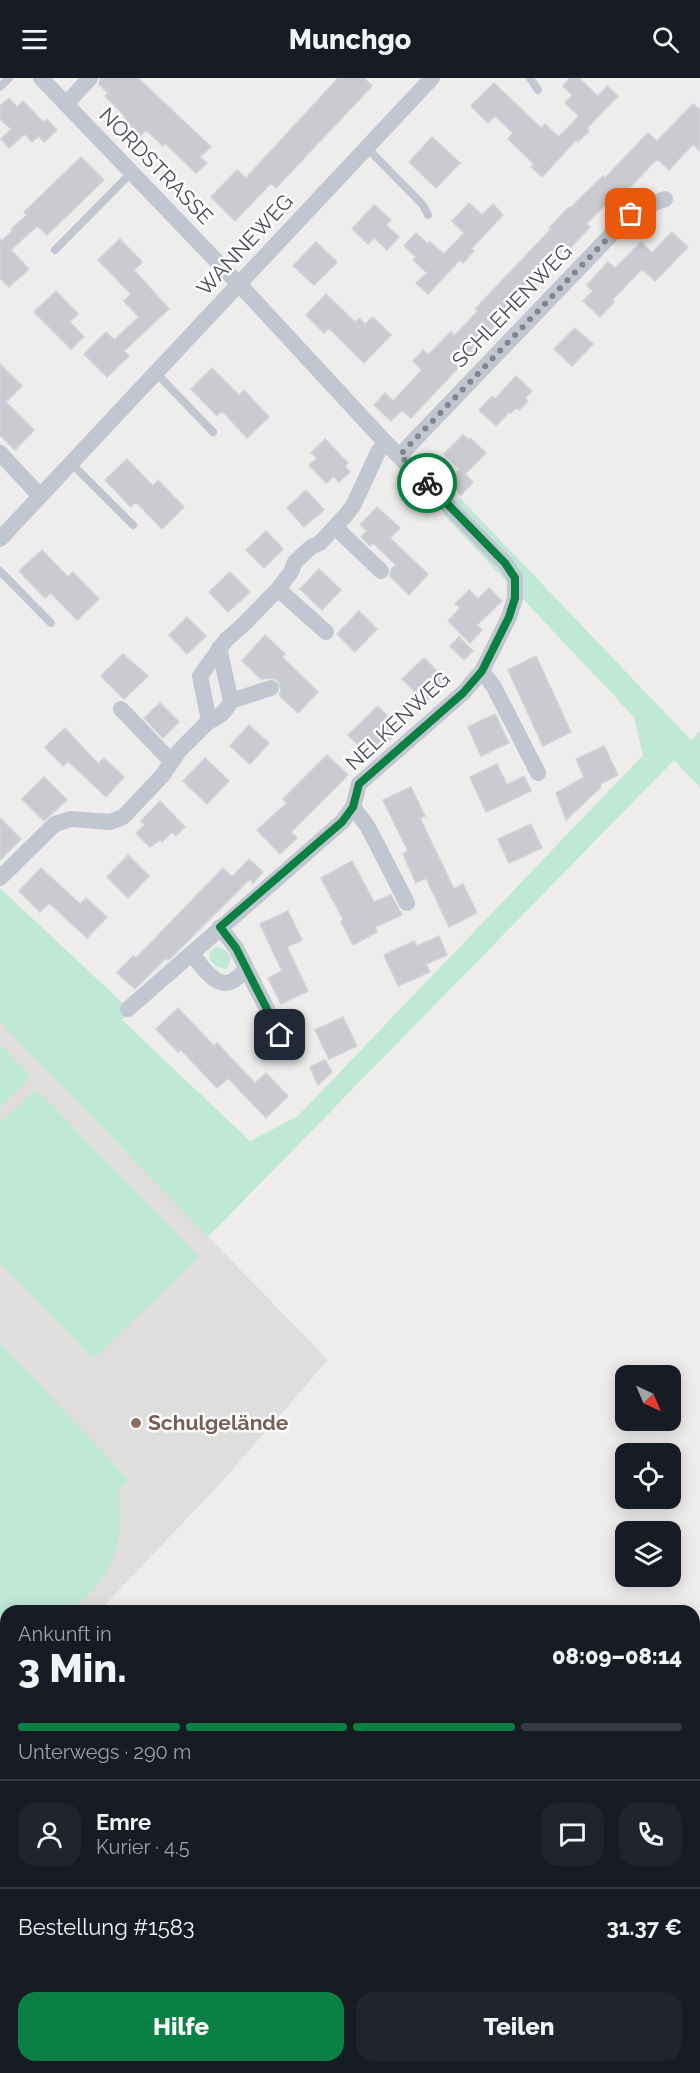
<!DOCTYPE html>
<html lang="de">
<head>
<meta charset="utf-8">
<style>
  :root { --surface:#171b24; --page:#20242c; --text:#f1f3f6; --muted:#9ea1a6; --line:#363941; --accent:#0b8043 }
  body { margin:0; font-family:Raleway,sans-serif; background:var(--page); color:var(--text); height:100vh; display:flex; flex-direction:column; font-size:22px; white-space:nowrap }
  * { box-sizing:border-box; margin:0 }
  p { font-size:20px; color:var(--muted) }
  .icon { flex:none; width:33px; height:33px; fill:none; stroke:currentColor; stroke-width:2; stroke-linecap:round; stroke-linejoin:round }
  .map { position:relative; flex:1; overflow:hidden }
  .sheet { position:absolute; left:0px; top:1527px; width:700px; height:468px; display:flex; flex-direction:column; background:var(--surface); border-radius:18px 18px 0 0; box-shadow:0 3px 15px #0003 }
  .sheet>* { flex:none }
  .needle { width:39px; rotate:136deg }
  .tools { position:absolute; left:615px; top:1287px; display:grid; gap:12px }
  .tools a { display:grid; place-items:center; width:66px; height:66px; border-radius:12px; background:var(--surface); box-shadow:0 3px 15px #0003; font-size:30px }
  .pin { position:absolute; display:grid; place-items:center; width:51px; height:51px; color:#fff; margin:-26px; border-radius:12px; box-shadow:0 3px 9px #0006 }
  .courier { position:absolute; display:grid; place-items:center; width:60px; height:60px; margin:-30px; border:4px solid #0b8043; border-radius:50%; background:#fff; color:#222; box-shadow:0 2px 8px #0007 }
  .summary em { font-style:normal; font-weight:800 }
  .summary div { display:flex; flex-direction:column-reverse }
  .summary { display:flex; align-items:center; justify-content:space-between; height:102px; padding:0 18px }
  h1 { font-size:39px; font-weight:800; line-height:45px }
  .bar { display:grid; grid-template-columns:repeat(4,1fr); gap:9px 6px; align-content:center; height:72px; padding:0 18px }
  .bar i { height:8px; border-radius:4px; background:var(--line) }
  .bar .active { background:var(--accent) }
  .bar p { grid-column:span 4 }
  .line { display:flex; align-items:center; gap:15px; padding:0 18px; border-top:2px solid var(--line) }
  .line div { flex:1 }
  .round { display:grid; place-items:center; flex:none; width:63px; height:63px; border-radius:18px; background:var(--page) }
  .button { display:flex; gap:12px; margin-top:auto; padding:12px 18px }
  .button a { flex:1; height:69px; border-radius:18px; background:var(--accent); color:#fff; font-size:24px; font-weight:800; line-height:69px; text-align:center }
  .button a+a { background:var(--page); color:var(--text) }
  header { display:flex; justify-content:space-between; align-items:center; height:78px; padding:0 18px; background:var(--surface); font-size:27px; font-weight:800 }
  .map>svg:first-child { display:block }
  .education { fill:#e0dedd }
  .green { fill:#bfe8d6 }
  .building { fill:#cacbd0; stroke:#d1d2d7; stroke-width:1.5 }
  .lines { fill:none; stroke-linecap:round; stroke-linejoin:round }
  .lane { stroke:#c1c6d0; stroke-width:8 }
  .street { stroke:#c1c6d0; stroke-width:16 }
  .done { stroke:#82858b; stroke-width:6; stroke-dasharray:0 10.8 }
  .route { stroke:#0b8043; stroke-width:8 }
  .education-dot { fill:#8d6e63; stroke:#fff; stroke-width:2 }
  .labels { text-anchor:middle; stroke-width:5; stroke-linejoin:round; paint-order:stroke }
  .street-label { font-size:21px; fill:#474d57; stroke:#fff }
  .education-label { font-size:21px; font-weight:bold; fill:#785e54; stroke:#fff; text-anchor:start }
</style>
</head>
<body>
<header><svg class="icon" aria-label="menu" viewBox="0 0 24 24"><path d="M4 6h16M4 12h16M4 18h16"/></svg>Munchgo<svg class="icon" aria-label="search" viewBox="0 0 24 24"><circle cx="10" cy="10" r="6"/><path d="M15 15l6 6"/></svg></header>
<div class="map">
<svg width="700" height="1995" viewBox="0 0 700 1995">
  <rect width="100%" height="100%" fill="#efedec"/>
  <!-- education -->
  <path class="education" d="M 0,944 L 328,1282 L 218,1408 L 99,1533 L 6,1533 L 6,1631 L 0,1637 Z"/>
  <!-- green -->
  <path class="green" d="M 460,420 L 691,662 L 700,653 L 700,709 L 674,682 L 208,1159 L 0,944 L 0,810 L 131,933 L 122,942 L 250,1063 L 298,1038 L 643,677 L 634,639 L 443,436 Z
    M 217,869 L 226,872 L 231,880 L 227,891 L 217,889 L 210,882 C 208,876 211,871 217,869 Z
    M 0,967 L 31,999 L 0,1029 Z
    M 36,1011 L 199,1179 L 93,1281 L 0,1185 L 0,1045 Z
    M 0,1265 L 129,1402 L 118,1413 C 125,1454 116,1495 82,1522 C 78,1525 72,1532 67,1533 C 56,1536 20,1533 6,1533 L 6,1550 L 0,1549 Z
    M 700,1704 L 700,1916 L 694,1910 L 694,1710 Z"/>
  <!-- building -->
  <path class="building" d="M 100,0 L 138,0 L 211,69 L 200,79 L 207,85 L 196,95 L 165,65 L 163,68 L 146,52 L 140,58 L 124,42 L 126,39 L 105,18 L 108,15 L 99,6 Z
    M 338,0 L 364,0 L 372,8 L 276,110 L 271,105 L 235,143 L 211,119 L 237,92 L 246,100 Z
    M 570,0 L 579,0 L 598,18 L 607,8 L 618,18 L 587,50 L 589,53 L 578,64 L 576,62 L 542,99 L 531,89 L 534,86 L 508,61 L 513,55 L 495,38 L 488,45 L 471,28 L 494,5 L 541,50 L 545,46 L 559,59 L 579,38 L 565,25 L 572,17 L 563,8 Z
    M 9,20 L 17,29 L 23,23 L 43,44 L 47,41 L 57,52 L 44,64 L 39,58 L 32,64 L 25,56 L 9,70 L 1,61 L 11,51 L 0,41 L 0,28 Z
    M 693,26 L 700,32 L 700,73 L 693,66 L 669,92 L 657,81 L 609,131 L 605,127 L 586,146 L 590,149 L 570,170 L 568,167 L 548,187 L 551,191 L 470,273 L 472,275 L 411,340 L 402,332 L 391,343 L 374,327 L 385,315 L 393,323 L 422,292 L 413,283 L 423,272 L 428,277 L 451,254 L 454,258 L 478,233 L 475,231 L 551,151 L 549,150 L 569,129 L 570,130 L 603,98 L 605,100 L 648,55 L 657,63 Z
    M 432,59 L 460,85 L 436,110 L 409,84 Z
    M 81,79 L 104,102 L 47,157 L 37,148 L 11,172 L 29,191 L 9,209 L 0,200 L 0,161 L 2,163 L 13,152 L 11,151 L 27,137 L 24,134 Z
    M 469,125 L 482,137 L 493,126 L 503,137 L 471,171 L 474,173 L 463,185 L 460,182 L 428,216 L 416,205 L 427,195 L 413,182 L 416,179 L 404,168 L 416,155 L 428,166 L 430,164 L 444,176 L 464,155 L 452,143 Z
    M 374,127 L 391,142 L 386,147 L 399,159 L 387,172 L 374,160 L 368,166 L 352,151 Z
    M 672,154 L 688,169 L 655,203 L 642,191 L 612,222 L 614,224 L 600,239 L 583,223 L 593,213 L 587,207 L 608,184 L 615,190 L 641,164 L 652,175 Z
    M 120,161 L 142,184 L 134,192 L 169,231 L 124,273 L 129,278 L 107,299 L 84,276 L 106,254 L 114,262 L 139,239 L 124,223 L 131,216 L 98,182 Z
    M 316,164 L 337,184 L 314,207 L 293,188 Z
    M 56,213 L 78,236 L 70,244 L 84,259 L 71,271 L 34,234 Z
    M 326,216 L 355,244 L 359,240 L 365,246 L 373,239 L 391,257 L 364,285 L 329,250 L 324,255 L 306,237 Z
    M 575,250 L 593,266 L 572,288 L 554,271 Z
    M 0,286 L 22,308 L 6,324 L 34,352 L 15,372 L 0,357 Z
    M 212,290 L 239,317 L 244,312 L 269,339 L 247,360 L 222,333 L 217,338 L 191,311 Z
    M 516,298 L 532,313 L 525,320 L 528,323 L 519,332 L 516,329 L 511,335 L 509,334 L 496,348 L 479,332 L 492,318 L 495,321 Z
    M 463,357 L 469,362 L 470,360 L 486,375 L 465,396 L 444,376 Z
    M 325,361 L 348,385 L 345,388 L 350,394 L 339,404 L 334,398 L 326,405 L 309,387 L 317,380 L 311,375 Z
    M 127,381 L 153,408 L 158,402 L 184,429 L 162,451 L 136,424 L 131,429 L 105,402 Z
    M 460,391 L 473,404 L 461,417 L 448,403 Z
    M 306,412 L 324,432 L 304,449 L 287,430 Z
    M 377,429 L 400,450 L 390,460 L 428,496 L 409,517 L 390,498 L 391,491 L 396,487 L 373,465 L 370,468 L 361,459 L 367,453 L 360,447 Z
    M 266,453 L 283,471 L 264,490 L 246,472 Z
    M 42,472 L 68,499 L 73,494 L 99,521 L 77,542 L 51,515 L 45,520 L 19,493 Z
    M 319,491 L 341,512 L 322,532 L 300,511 Z
    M 230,494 L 250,514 L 228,534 L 209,514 Z
    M 489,510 L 502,523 L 477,547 L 482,552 L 470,565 L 448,543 L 460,530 L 455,526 L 469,512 L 478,521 Z
    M 359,533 L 377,551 L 355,574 L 337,556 Z
    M 187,539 L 206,558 L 187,576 L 169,557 Z
    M 265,557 L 285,576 L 282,579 L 318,614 L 298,635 L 279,617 L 281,612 L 278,603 L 273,600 L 261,601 L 242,583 Z
    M 459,559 L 473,573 L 464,582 L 450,568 Z
    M 123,576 L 148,598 L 124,621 L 101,598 Z
    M 536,578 L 571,654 L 543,668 L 508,592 Z
    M 424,580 L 447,603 L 425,624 L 402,601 Z
    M 160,625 L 179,644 L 163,660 L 144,640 Z
    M 378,628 L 400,652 L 371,680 L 348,657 Z
    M 495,636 L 509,665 L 481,678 L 468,649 Z
    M 249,647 L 269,665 L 250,686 L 230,668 Z
    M 65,650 L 98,686 L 104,680 L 124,699 L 106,719 L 68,683 L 63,688 L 45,669 Z
    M 604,668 L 618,697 L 600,706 L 601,709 L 566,742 L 556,715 L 584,699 L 576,681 Z
    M 327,677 L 348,697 L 291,754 L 297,760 L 280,776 L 257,752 L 287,725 L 283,721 Z
    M 205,680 L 229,703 L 207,726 L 183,703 Z
    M 497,686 L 507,707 L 524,698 L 531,713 L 486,734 L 470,699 Z
    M 44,699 L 67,722 L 44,743 L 22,721 Z
    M 411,709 L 425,738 L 420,740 L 454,811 L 463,806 L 477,835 L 449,849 L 426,800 L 416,805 L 403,776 L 408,773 L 383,722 Z
    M 160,723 L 185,749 L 176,758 L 172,754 L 162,764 L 160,762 L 150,769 L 136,755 L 145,747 L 141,743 Z
    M 0,740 L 21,761 L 0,782 Z
    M 531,746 L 542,770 L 509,785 L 498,761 Z
    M 128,777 L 149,798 L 128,820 L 107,799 Z
    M 249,781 L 263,794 L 253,805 L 250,801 L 171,880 L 168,882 L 166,880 L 135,911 L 117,895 L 133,878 L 136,880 L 223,790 L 232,799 Z
    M 352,783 L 374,824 L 391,817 L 402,837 L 375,849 L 377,854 L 353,867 L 341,844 L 343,841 L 321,800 Z
    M 41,790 L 80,826 L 86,820 L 107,839 L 87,860 L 49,825 L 40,834 L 19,813 Z
    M 288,833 L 302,862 L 287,869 L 308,913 L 281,926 L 268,900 L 282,893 L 260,846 Z
    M 439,858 L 447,877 L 426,886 L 430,894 L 398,908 L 384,877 L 414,863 L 417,868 Z
    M 178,930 L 214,968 L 217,965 L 255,1005 L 266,995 L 288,1018 L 266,1040 L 228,1000 L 217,1010 L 181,972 L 178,974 L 156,951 Z
    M 343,939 L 357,968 L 329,981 L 315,952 Z
    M 325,982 L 332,994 L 318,1007 L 310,989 Z"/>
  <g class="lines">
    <!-- lane -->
    <path class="lane" d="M 530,0 L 538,12
      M 0,9 L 9,0
      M 367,70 L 423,127 L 428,137
      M 55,172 L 131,95
      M 156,295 L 213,354
      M 71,385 L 133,447
      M 0,493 L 51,545"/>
    <!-- street -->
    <path class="street" d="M 41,0 L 252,220 L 385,364 L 505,485 L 515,500 L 515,520 L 509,539 L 482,593 L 463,615 L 359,706 L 353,729 L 342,744 L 128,931
      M 66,26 L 90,0
      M 0,375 L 40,418
      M 400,377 L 631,136 L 641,130 L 665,121
      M 335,449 L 381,493
      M 0,461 L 432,0
      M 278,511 L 326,554
      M 482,593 L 494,609 L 538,695
      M 231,623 L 271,610
      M 121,631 L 171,683
      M 209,643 C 220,640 226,633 231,623 L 219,570
      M 353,729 L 368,749 L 407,825
      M 0,800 L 55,746 L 71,741 L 110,744 L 123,739 L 162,698 L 179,673 L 209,643 L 200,598 L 226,562 L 243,547 L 278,511 L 291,494 L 295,484 L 311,469 L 320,465 L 345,438 L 353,428 L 378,374 L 385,364
      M 220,849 L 236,870 L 280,957
      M 192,876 C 200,886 215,910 230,904 C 236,902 242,895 246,892"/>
  </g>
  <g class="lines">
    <!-- done -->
    <path class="done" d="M 427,405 L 400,377 L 631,136"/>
    <!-- route -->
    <path class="route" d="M 280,957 L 236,870 L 220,849 L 342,744 L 353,729 L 359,706 L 463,615 L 482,593 L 509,539 L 515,520 L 515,500 L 505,485 L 427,405"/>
  </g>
  <!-- markers -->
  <circle class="education-dot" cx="136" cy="1345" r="6"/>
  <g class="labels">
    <!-- street labels -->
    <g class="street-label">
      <text transform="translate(156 88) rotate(46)" y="7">NORDSTRASSE</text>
      <text transform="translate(245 167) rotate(-47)" y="7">WANNEWEG</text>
      <text transform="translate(512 228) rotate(-46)" y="7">SCHLEHENWEG</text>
      <text transform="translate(398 643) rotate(-43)" y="7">NELKENWEG</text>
    </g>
    <!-- education labels -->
    <g class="education-label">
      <text x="148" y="1352">Schulgelände</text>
    </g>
  </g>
</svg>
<div class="tools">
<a><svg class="needle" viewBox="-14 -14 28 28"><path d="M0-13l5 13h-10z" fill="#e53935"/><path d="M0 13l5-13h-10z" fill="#9ea1a6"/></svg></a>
<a><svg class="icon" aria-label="locate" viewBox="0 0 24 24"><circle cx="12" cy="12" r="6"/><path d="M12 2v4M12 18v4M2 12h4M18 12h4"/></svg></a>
<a><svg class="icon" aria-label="layers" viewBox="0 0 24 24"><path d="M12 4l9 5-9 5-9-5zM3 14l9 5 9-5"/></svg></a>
</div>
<div class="pin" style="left:631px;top:136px;background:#ea580c"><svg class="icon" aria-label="bag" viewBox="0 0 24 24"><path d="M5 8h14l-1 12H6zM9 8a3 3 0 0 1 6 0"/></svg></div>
<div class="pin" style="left:280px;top:957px;background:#1f2937"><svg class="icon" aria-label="home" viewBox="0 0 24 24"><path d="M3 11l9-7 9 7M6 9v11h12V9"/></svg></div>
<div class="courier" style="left:427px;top:405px"><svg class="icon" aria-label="bike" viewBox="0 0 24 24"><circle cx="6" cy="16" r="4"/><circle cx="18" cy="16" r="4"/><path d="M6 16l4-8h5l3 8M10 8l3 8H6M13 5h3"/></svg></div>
<section class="sheet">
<div class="summary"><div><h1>3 Min.</h1><p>Ankunft in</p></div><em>08:09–08:14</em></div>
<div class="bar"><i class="active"></i><i class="active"></i><i class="active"></i><i></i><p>Unterwegs · 290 m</p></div>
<div class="line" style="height:108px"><a class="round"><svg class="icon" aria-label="person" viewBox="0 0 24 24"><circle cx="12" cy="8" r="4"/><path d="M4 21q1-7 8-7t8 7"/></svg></a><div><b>Emre</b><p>Kurier · 4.5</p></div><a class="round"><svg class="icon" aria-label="chat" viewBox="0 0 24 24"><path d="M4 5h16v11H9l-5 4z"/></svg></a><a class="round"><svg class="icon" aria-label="phone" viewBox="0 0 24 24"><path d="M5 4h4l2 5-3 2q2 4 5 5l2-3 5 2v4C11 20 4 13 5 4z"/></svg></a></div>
<div class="line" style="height:78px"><div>Bestellung #1583</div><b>31.37 €</b></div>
<div class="button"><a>Hilfe</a><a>Teilen</a></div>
</section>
</div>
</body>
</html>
